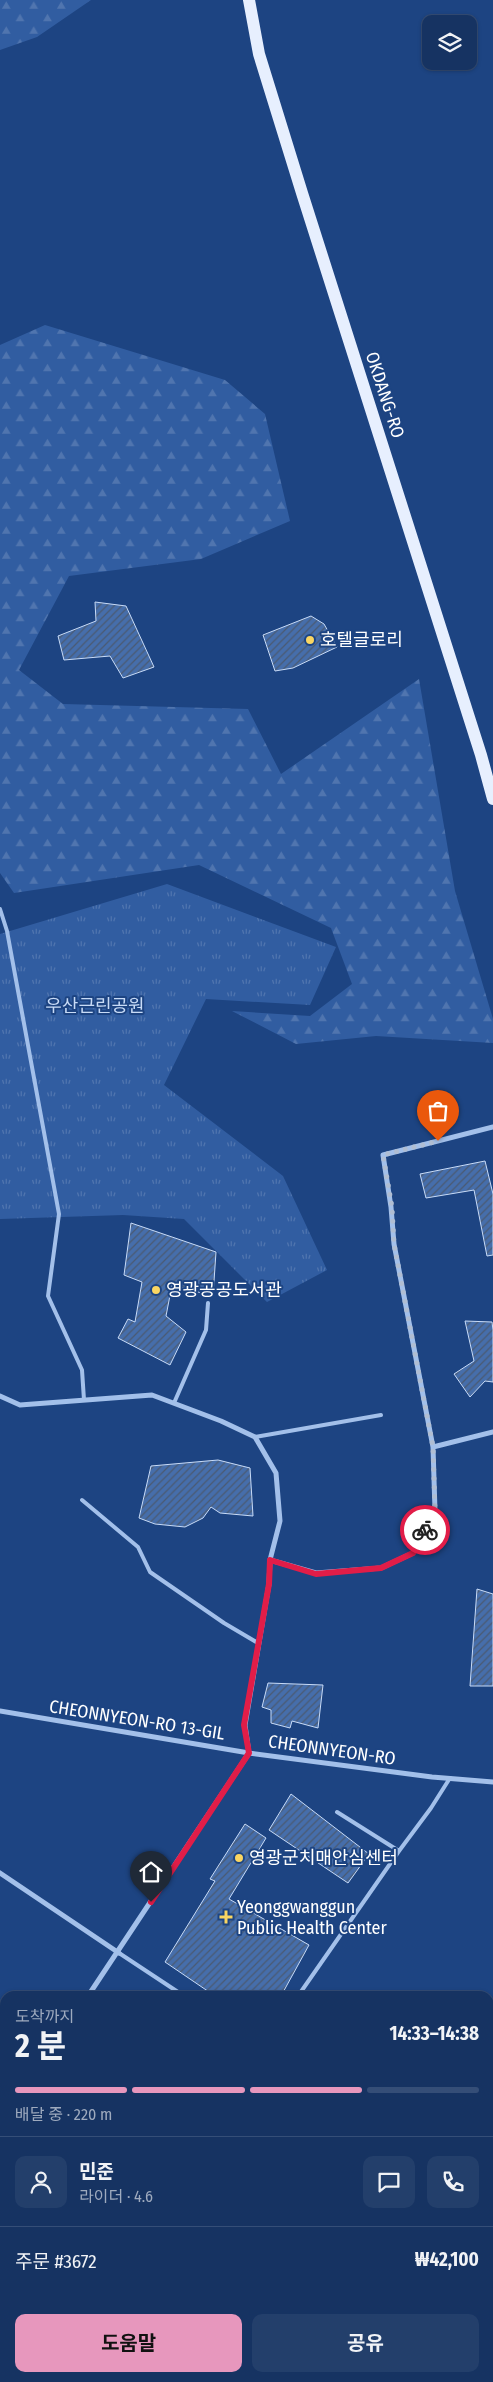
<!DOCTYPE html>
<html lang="ko">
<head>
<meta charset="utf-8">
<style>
  :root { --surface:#163362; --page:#233f6b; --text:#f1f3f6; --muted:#9eaabe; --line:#354e77; --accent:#e797bd }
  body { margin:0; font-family:"Fira Sans Condensed","Noto Sans KR",sans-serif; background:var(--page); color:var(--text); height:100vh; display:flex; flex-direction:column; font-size:19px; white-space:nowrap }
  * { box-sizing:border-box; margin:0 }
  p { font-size:16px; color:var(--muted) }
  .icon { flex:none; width:28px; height:28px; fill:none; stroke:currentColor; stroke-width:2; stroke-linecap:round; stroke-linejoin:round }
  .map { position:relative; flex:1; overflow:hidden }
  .drawer { position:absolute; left:0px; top:1991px; width:494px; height:391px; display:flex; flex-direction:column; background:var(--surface); border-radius:15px 15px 0 0; box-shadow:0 1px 4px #0004,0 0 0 1px var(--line) }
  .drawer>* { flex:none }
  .controls { position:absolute; left:422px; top:15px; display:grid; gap:10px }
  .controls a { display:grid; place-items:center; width:55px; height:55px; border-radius:10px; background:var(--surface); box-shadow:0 1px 4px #0004,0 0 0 1px var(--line); font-size:25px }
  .pin { position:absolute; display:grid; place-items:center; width:42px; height:42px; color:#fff; margin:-51px -21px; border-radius:50% 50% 50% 0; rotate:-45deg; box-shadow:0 0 5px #0007 }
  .pin .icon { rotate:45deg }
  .courier { position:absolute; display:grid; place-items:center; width:50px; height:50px; margin:-25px; border:4px solid #e11d48; border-radius:50%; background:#fff; color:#222; box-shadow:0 1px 6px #0007 }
  .headline em { font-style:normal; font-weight:700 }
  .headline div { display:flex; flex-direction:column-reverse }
  .headline { display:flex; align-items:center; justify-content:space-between; height:85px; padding:0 15px }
  h1 { font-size:32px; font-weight:700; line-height:38px }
  .bar { display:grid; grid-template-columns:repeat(4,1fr); gap:8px 5px; align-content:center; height:60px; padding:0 15px }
  .bar i { height:6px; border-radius:4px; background:var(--line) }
  .bar .on { background:var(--accent) }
  .bar p { grid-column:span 4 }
  .line { display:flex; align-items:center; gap:12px; padding:0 15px; border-top:1px solid var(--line) }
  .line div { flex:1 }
  .round { display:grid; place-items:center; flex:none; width:52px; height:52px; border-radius:10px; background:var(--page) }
  .button { display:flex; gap:10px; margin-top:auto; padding:10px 15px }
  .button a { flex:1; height:58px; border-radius:10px; background:var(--accent); color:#111; font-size:20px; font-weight:700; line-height:58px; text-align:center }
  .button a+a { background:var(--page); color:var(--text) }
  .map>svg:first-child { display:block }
  .forest { fill:url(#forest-firs) }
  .park { fill:url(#park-tufts) }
  .building { fill:url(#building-hatch); stroke:#c8dbf7 }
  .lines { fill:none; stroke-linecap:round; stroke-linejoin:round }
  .lane { stroke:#a3c0ea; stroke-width:4 }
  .street { stroke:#a3c0ea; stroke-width:5 }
  .primary { stroke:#e7effe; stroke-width:12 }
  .done { stroke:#b0bed3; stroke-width:5; stroke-dasharray:0 9 }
  .route { stroke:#e11d48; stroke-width:6 }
  .poi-dot { fill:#f9d562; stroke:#1d4482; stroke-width:2 }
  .labels { text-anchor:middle; stroke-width:4; stroke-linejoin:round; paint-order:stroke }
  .street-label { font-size:18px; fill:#fff; stroke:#1d4482 }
  .poi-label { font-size:18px; fill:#fff; stroke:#1d4482; text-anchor:start }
  .park-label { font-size:18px; fill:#c8dbf7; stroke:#1d4482 }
</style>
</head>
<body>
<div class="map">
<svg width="493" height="2382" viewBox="0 0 493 2382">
  <defs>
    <pattern id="forest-firs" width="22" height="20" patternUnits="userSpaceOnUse" patternTransform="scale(1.25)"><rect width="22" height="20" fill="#315da1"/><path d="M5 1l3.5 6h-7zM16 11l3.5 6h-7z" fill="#5075af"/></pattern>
    <pattern id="park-tufts" width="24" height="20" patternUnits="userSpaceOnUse" patternTransform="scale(1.25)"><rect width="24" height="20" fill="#315da1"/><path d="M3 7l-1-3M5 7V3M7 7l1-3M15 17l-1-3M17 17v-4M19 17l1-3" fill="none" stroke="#5075af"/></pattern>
    <pattern id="building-hatch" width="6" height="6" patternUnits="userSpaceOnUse" patternTransform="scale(1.25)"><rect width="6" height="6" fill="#466eab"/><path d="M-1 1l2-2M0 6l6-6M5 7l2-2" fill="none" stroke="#4a5a72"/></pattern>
  </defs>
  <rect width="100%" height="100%" fill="#1d4482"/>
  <!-- forest -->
  <path class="forest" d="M 0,0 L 91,0 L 37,37 L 0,50 Z
    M 45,325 L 225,380 L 265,414 L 290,521 L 201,559 L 69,576 L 19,670 L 63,704 L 248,709 L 281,774 L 419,679 L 455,891 L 493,1019 L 493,1043 L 376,1036 L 296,1044 L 232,1011 L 310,1016 L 352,984 L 331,928 L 199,865 L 14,893 L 0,873 L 0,345 Z"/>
  <!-- park -->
  <path class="park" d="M 167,884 L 336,947 L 310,1005 L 206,999 L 164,1085 L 283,1176 L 327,1270 L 267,1302 L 184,1219 L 123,1215 L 0,1219 L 0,934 Z"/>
  <!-- building -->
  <path class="building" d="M 95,602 L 126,606 L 154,667 L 123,678 L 110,656 L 64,660 L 58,636 L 96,621 Z
    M 311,616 L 324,624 L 337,647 L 293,668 L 275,671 L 263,635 Z
    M 485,1161 L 493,1194 L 493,1255 L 487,1256 L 474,1190 L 426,1198 L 420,1174 Z
    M 131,1223 L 216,1252 L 213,1296 L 172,1285 L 166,1316 L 186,1332 L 170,1365 L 118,1338 L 128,1319 L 135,1322 L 142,1282 L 124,1275 Z
    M 465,1321 L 492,1322 L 493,1330 L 493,1382 L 485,1381 L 470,1397 L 454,1374 L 474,1361 Z
    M 218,1460 L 250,1468 L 253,1516 L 220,1513 L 211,1507 L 203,1518 L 185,1527 L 155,1524 L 139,1518 L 151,1466 Z
    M 477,1589 L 493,1594 L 493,1686 L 470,1686 Z
    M 268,1683 L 323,1685 L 318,1728 L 292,1721 L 290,1728 L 271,1723 L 271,1710 L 262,1707 Z
    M 291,1794 L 369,1854 L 348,1883 L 269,1830 Z
    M 245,1824 L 266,1838 L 229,1899 L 309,1945 L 281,1996 L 215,1996 L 165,1962 L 215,1881 L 210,1879 Z"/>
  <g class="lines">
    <!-- lane -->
    <path class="lane" d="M 0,909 L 7,931 L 59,1214 L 48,1296 L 82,1370 L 84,1400
      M 174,1403 L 206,1330 L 208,1303
      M 255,1437 L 381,1415
      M 82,1500 L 138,1547 L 150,1572 L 224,1623 L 258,1643
      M 337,1812 L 399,1851
      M 119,1953 L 184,1996
      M 298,1996 L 399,1851 L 431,1808 L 450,1778
      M 489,2188 L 493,2181
      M 489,2202 L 493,2205
      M 374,2382 L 376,2378"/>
    <!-- street -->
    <path class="street" d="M 0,1396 L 20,1405 L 152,1395 L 221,1421 L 255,1437 L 276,1473 L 280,1521 L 270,1560 L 269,1584 L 245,1725 L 249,1753 L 0,1711
      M 433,1447 L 493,1432
      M 270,1560 L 316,1573 L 381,1568 L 413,1553 L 435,1511 L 433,1447 L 394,1244 L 391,1207 L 383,1155 L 493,1127
      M 0,1873 L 119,1953
      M 88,1996 L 249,1753 L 432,1777 L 493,1782
      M 0,2122 L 5,2115
      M 0,2231 L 5,2234
      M 219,2378 L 225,2382
      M 38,2382 L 41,2378"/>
    <!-- primary -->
    <path class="primary" d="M 249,0 L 259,54 L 302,193 L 481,755 L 493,799"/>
  </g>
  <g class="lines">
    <!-- done -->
    <path class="done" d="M 425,1530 L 435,1511 L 433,1447 L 394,1244 L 392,1207 L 383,1155 L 438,1141"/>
    <!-- route -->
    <path class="route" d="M 151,1902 L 249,1753 L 244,1725 L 269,1584 L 270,1560 L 316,1574 L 381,1568 L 413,1553 L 425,1530"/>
  </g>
  <!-- markers -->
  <g class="poi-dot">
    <circle cx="310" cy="640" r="5"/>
    <circle cx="156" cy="1290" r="5"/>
    <circle cx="239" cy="1858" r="5"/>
    <path d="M223.5 1909.5h5v5h5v5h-5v5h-5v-5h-5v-5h5z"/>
  </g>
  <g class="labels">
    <!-- street labels -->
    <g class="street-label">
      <text transform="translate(385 395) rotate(72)" y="6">OKDANG-RO</text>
      <text transform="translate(137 1720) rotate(9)" y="6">CHEONNYEON-RO 13-GIL</text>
      <text transform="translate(332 1750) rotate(8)" y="6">CHEONNYEON-RO</text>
    </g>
    <!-- poi labels -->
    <g class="poi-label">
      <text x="320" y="646">호텔글로리</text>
      <text x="166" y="1296">영광공공도서관</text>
      <text x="249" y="1864">영광군치매안심센터</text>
      <text x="237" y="1913">Yeonggwanggun<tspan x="237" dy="21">Public Health Center</tspan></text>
    </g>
    <!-- park labels -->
    <g class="park-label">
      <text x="95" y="1012">우산근린공원</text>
    </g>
  </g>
</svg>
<div class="controls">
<a><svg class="icon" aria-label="layers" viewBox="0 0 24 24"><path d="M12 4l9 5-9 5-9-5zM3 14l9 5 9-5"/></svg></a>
</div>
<div class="pin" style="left:438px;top:1141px;background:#ea580c"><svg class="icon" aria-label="bag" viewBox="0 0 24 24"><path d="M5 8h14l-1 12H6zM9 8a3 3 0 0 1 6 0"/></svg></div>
<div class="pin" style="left:151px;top:1902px;background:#1f2937"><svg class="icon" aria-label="home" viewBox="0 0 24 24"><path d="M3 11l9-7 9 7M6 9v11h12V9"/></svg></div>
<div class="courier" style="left:425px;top:1530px"><svg class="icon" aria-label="bike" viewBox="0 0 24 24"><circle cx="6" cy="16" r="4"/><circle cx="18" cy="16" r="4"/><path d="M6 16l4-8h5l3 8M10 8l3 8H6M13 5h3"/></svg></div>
<section class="drawer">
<div class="headline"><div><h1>2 분</h1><p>도착까지</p></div><em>14:33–14:38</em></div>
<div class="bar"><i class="on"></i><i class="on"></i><i class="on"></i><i></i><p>배달 중 · 220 m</p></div>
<div class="line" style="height:90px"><a class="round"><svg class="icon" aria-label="person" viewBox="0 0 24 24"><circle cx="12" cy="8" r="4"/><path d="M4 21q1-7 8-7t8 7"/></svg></a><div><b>민준</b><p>라이더 · 4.6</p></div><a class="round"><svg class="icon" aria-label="chat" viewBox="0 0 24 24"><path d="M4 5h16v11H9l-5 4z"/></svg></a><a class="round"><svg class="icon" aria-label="phone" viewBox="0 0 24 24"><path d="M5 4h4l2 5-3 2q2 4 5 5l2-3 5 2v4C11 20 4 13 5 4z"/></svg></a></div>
<div class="line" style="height:65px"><div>주문 #3672</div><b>₩42,100</b></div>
<div class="button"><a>도움말</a><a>공유</a></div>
</section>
</div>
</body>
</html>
